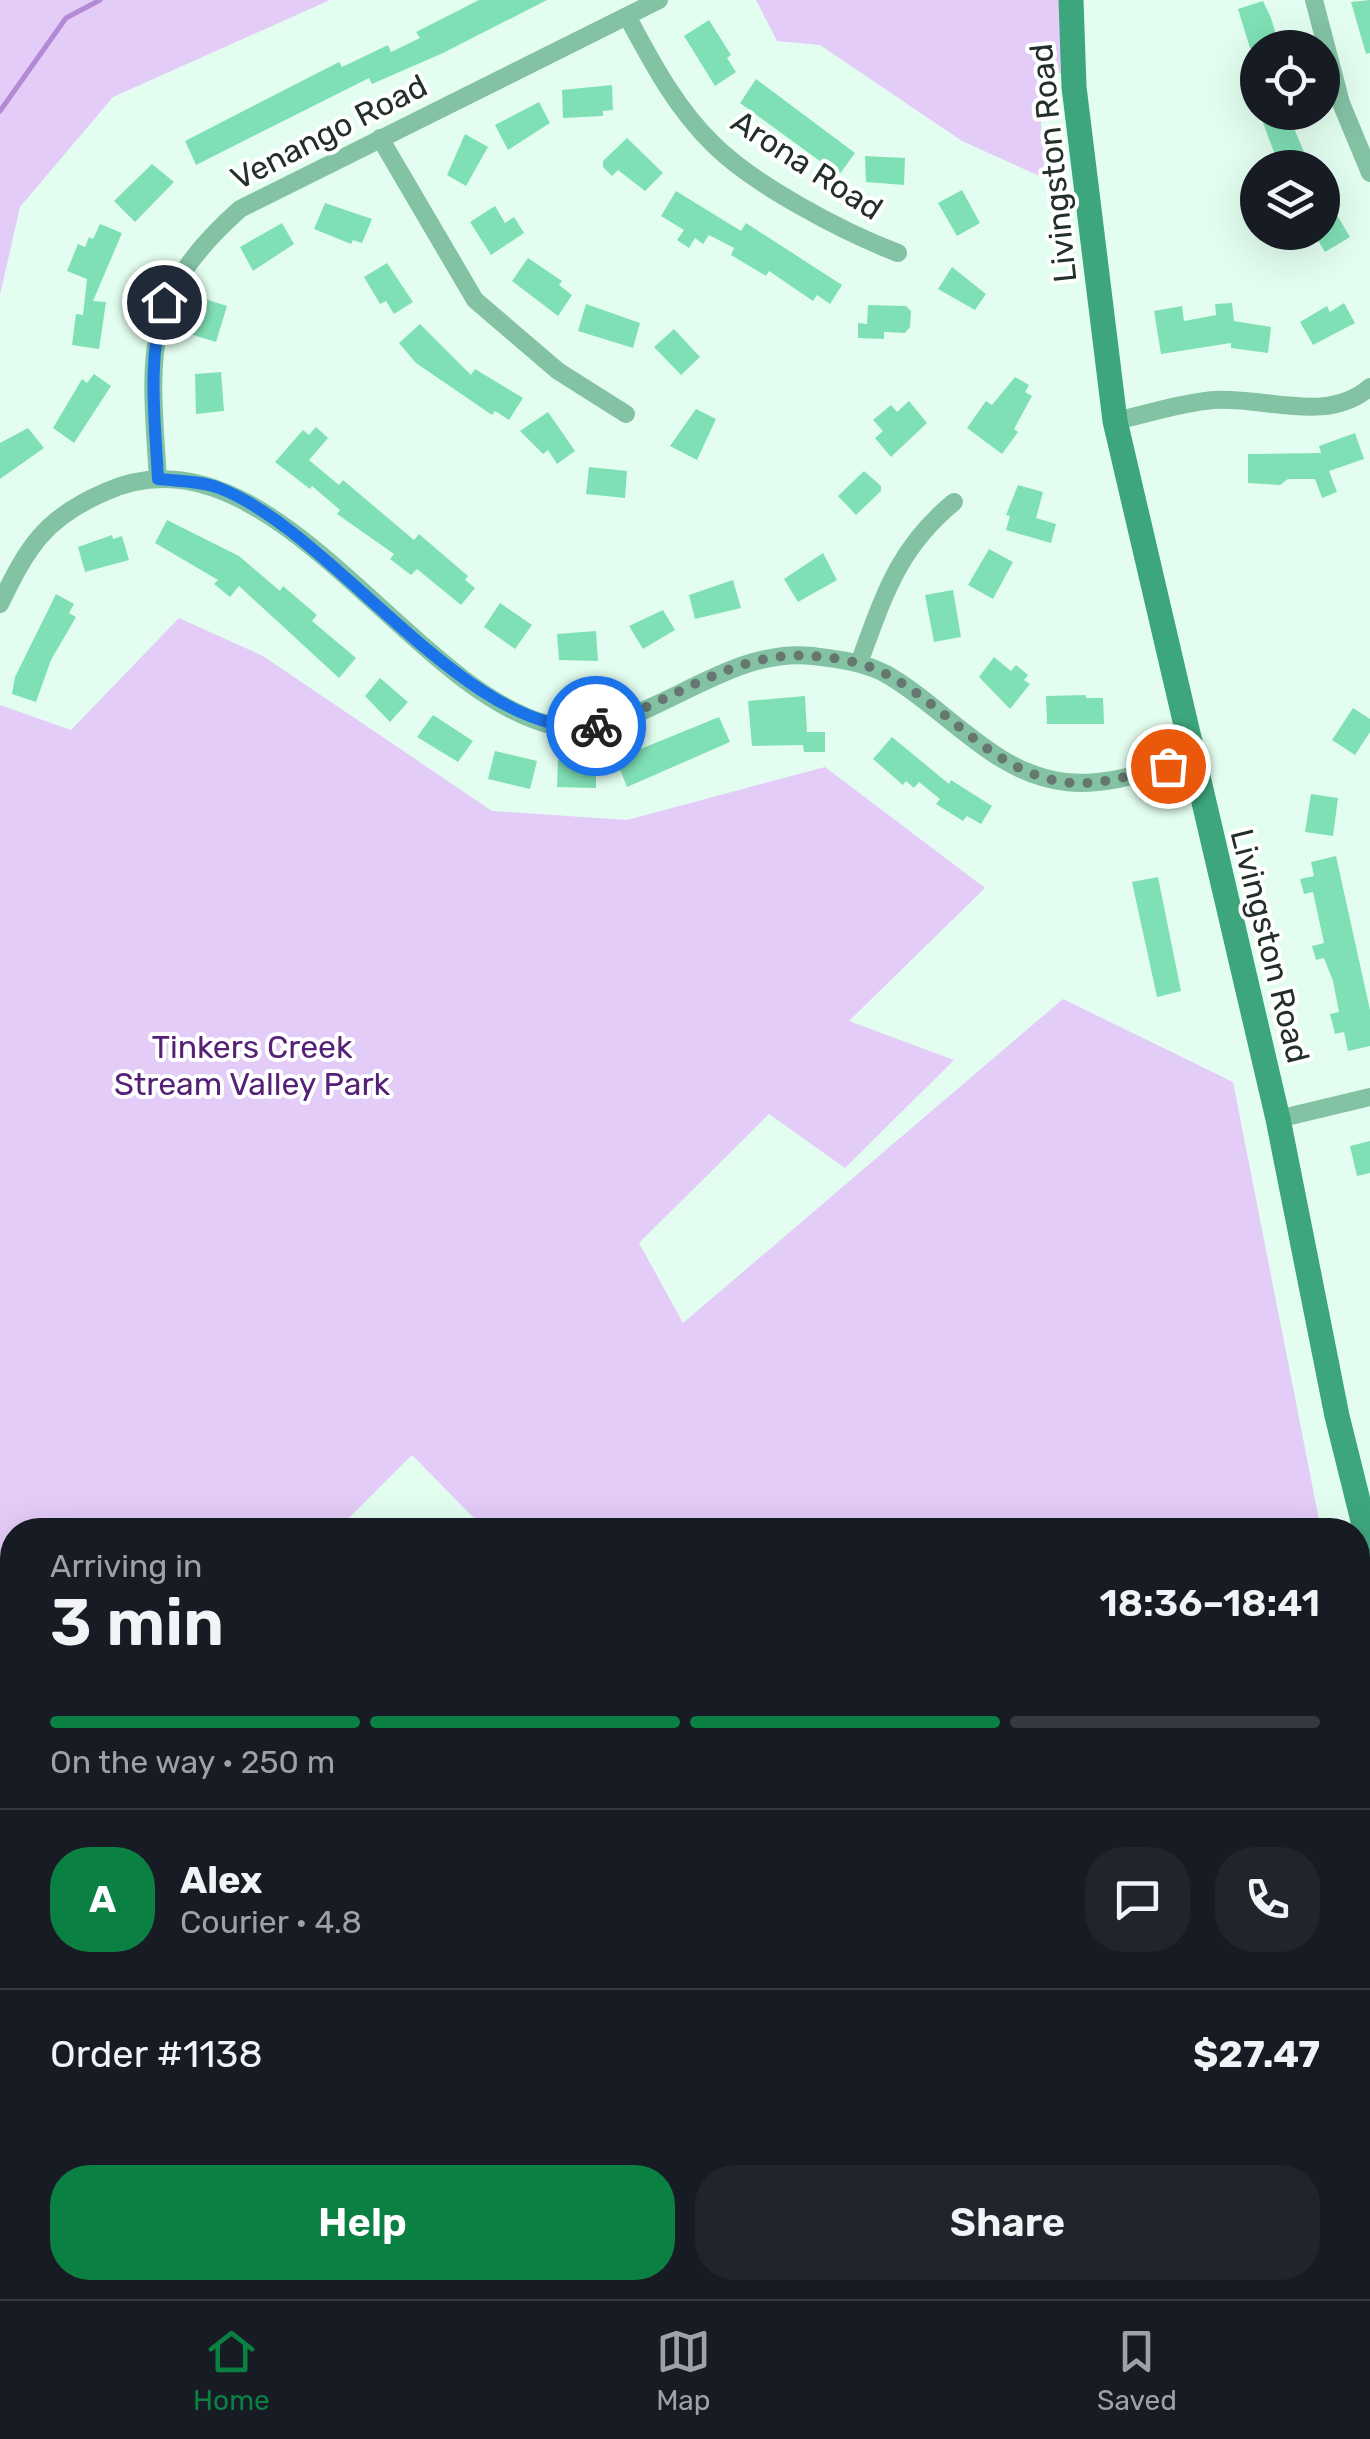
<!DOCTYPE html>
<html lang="en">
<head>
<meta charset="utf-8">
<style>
  :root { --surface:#171b24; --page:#20242c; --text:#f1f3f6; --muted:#9ea1a6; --line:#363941; --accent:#0b8043 }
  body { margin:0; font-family:Rubik,sans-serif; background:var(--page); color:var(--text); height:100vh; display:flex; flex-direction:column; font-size:38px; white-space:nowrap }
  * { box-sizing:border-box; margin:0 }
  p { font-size:32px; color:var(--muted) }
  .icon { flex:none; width:55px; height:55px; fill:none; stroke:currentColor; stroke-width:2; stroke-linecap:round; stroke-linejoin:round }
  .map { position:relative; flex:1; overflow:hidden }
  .sheet { position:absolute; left:0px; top:1518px; width:1370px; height:782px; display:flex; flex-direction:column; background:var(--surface); border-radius:40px 40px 0 0; box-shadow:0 10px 40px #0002 }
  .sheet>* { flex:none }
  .fabs { position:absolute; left:1240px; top:30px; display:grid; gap:20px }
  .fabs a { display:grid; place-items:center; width:100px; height:100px; border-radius:50%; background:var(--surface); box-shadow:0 10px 40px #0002; font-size:50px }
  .pin { position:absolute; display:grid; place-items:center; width:85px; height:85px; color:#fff; margin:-42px; border:5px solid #fff; border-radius:50%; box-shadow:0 2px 10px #0007 }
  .courier { position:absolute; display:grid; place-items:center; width:100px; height:100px; margin:-50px; border:8px solid #1a73e8; border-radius:50%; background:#fff; color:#222; box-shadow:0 2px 12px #0007 }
  .summary em { font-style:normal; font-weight:600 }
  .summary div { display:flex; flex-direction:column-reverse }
  .summary { display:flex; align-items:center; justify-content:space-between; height:170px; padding:0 50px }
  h1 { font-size:65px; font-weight:600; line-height:75px }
  .bar { display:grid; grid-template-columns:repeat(4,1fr); gap:15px 10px; align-content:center; height:120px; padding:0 50px }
  .bar i { height:12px; border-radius:8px; background:var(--line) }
  .bar .on { background:var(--accent) }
  .bar p { grid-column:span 4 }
  .line { display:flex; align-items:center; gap:25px; padding:0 50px; border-top:2px solid var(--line) }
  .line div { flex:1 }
  .round { display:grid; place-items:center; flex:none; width:105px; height:105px; border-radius:40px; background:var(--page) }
  .button { display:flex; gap:20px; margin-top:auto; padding:20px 50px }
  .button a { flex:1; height:115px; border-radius:40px; background:var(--accent); color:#fff; font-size:40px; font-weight:600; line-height:115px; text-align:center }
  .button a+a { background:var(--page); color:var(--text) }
  .dock { display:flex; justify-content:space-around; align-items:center; height:140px; border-top:2px solid var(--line); background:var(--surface); font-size:28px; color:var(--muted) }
  .dock a { display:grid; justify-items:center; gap:5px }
  .dock .on { color:var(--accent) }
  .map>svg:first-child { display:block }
  .green { fill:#e3ccf7 }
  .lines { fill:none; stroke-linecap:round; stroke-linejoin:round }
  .stream { stroke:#b38ad3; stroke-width:5 }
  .building { fill:#80e0b5 }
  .lane { stroke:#84c2a4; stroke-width:9 }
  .street { stroke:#84c2a4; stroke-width:18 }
  .secondary { stroke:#3da67c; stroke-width:25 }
  .done { stroke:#66776f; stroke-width:10; stroke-dasharray:0 18 }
  .route { stroke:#1a73e8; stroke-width:12 }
  .labels { text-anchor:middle; stroke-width:8; stroke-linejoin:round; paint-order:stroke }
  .street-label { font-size:32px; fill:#232f29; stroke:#fff }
  .park-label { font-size:32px; fill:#552176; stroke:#fff }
</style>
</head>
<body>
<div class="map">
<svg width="1370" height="2299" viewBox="0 0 1370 2299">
  <rect width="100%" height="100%" fill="#e3fef0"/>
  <!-- green -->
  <path class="green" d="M 0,0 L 330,0 L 113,97 L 20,207 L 0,295 Z
    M 756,0 L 1062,0 L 1067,74 L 1036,71 L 1046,179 L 962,141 L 820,45 L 777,41 Z
    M 179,618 L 263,656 L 492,811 L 627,820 L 825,767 L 985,888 L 849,1021 L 954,1060 L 845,1168 L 769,1114 L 639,1243 L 683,1323 L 1063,999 L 1233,1082 L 1321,1530 L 471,1530 L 478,1522 L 412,1455 L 337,1530 L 12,1530 L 12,1853 L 0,1865 L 0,705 L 71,730 Z
    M 12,1984 L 12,2148 L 0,2133 L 0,1996 Z
    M 129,2288 L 1209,2288 L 1213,2299 L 139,2299 Z"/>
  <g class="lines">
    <!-- stream -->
    <path class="stream" d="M 0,111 L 66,18 L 100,0"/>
  </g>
  <!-- building -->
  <path class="building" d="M 479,0 L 547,0 L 443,53 L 372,84 L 369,78 L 196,165 L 185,141 L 339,62 L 342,67 L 388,45 L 391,52 L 420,38 L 416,32 Z
    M 1370,0 L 1370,53 L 1366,54 L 1351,2 Z
    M 1263,1 L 1271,18 L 1280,48 L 1250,48 L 1238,9 Z
    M 709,20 L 731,55 L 727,58 L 736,72 L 715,86 L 684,36 Z
    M 756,79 L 855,153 L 839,175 L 740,103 Z
    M 612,85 L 613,110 L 603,111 L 603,116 L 563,118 L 562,90 Z
    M 539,102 L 550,123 L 508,150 L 495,125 Z
    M 1259,112 L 1287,112 L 1311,168 L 1280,168 Z
    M 465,134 L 488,147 L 466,186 L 447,175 Z
    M 627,138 L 663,173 L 645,191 L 618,170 L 612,176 L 603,167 L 603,161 Z
    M 865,156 L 905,158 L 904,185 L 866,182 Z
    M 152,164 L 174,182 L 135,222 L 114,201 Z
    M 962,190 L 980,223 L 957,236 L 938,203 Z
    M 1322,190 L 1350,237 L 1325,252 L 1313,232 L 1322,232 Z
    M 676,191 L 741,231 L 746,223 L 842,285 L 830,304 L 817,295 L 813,301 L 769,271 L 766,276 L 731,255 L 734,248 L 709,235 L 703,244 L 695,238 L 689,248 L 677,240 L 684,230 L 661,216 Z
    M 325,203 L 372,219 L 362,243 L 353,240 L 351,244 L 314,229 Z
    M 495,206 L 505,223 L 514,217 L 524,233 L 491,255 L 470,222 Z
    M 282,223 L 294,244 L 253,271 L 240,247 Z
    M 100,224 L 122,233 L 93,301 L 106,302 L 99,349 L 72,345 L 76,314 L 83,315 L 87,279 L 67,271 L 78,244 L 85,247 L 89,237 L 93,239 Z
    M 528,258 L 562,281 L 559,285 L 572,295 L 558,316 L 512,281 Z
    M 387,263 L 413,302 L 394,314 L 386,301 L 380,304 L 364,277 Z
    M 952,267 L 986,294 L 975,310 L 938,289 Z
    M 202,298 L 227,306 L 216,342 L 190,334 Z
    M 1232,303 L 1234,321 L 1271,327 L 1268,353 L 1231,348 L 1231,343 L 1161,354 L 1154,311 L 1182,306 L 1184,321 L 1216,315 L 1215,304 Z
    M 1344,303 L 1355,323 L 1313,345 L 1300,322 L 1327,306 L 1330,312 Z
    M 586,304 L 640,323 L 633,348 L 578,331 Z
    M 868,305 L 906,306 L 911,311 L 910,327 L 905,333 L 884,332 L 884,339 L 858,338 L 858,323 L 867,324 Z
    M 420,324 L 471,375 L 475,369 L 523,398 L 509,420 L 495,411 L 492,415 L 416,363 L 399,343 Z
    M 674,329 L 700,357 L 681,375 L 654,347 Z
    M 221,372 L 224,411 L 196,414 L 195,374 Z
    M 94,374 L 111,386 L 74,443 L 53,428 L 82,379 L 87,383 Z
    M 1015,377 L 1029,385 L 1025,392 L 1032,396 L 1014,429 L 1018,432 L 1002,454 L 967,428 L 986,401 L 992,405 Z
    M 909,401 L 927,423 L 891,457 L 875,438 L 883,431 L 873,420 L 891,405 L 897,412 Z
    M 696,409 L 716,419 L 697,460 L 670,446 Z
    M 548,412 L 575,451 L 557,464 L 548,450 L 543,454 L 520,431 Z
    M 316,427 L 328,438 L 309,460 L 339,485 L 343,480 L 414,540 L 419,534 L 468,576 L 465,580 L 475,588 L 461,605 L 417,569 L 411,575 L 390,559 L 394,554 L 337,514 L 340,510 L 312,486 L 310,489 L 275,462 L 303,430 L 309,435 Z
    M 28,428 L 44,448 L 0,479 L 0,443 Z
    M 1355,433 L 1364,459 L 1329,471 L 1337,492 L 1322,498 L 1315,479 L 1288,479 L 1280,485 L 1248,483 L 1248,454 L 1321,453 L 1319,446 Z
    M 589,467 L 627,471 L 625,498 L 586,494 Z
    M 864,471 L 881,486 L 881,491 L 856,515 L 838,496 Z
    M 1018,485 L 1043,492 L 1036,518 L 1056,524 L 1051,543 L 1006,530 L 1010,516 L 1006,515 Z
    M 167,520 L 239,556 L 280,591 L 283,586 L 317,615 L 312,621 L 356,658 L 339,678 L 239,586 L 230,597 L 214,584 L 218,580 L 155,543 Z
    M 112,535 L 113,539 L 122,536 L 129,560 L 85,572 L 78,547 Z
    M 989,549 L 1013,562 L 993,599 L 968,585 Z
    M 823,553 L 837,580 L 798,602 L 784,579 Z
    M 733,580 L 741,608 L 695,619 L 689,595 Z
    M 953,590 L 961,637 L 934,642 L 925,595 Z
    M 56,594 L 74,604 L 69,613 L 76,617 L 51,660 L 36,702 L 12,694 L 15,677 Z
    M 500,603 L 532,625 L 515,649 L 484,627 Z
    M 663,610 L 675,630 L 643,649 L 629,626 Z
    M 596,631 L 598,661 L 559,660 L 557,634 Z
    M 994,657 L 1011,671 L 1016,665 L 1028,675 L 1024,680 L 1030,684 L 1010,709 L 979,677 Z
    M 380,678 L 408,702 L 390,722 L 365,696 Z
    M 1086,695 L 1086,698 L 1103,698 L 1104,724 L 1047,724 L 1046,696 Z
    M 805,696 L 807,732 L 825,732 L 825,752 L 804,752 L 803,745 L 752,746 L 748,701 Z
    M 1353,708 L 1370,719 L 1370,732 L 1355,755 L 1332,740 Z
    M 433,715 L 473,741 L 458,762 L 417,737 Z
    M 719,717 L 730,742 L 627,787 L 616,759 Z
    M 892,737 L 949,784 L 951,780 L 992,806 L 981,824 L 967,816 L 963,821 L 936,804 L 940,799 L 919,782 L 914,788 L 906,781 L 903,785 L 873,759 Z
    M 495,751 L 537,761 L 530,789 L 488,779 Z
    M 558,760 L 596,761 L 596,788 L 557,787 Z
    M 1311,794 L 1338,798 L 1333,836 L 1305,832 Z
    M 1336,856 L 1370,1010 L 1370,1046 L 1348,1051 L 1344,1032 L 1335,1034 L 1330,1014 L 1339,1012 L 1333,981 L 1324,958 L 1316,960 L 1312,946 L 1324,943 L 1313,892 L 1304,894 L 1300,879 L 1314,876 L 1311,862 Z
    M 1158,877 L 1181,991 L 1157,997 L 1132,882 Z
    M 1370,1141 L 1370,1173 L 1357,1176 L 1350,1146 Z"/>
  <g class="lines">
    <!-- lane -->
    <path class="lane" d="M 1358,1733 L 1370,1727"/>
    <!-- street -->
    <path class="street" d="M 1314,0 L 1341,103 L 1370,173
      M 627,16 C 652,62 675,107 713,144 C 754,185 843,232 898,253
      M 380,138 L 475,300 L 558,371 L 626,414
      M 1115,421 C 1147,414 1180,403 1213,400 C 1265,396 1326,425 1370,387
      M 158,479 C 150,355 140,298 240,209 L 659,0
      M 0,604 C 28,546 45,518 105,492 C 269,418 404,685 547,724 C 636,748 715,645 813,656 C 837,659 864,662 886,674 C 946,708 993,774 1066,782 C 1107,787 1151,770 1192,760
      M 859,663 C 884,596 897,549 954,502
      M 1278,1119 L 1370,1097
      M 1358,2149 L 1370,2137
      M 1358,2231 L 1370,2244"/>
    <!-- secondary -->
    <path class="secondary" d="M 1071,0 L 1074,87 L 1115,421 L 1278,1119 L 1337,1416 L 1370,1549"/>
  </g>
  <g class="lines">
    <!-- done -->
    <path class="done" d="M 596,726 C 668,706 732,650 810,656 C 834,657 862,662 884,673 C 947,705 990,771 1063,782 C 1099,787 1134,774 1168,766"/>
    <!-- route -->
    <path class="route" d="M 164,302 C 147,360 155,420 158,479 C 178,481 201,481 219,488 C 335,532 471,743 596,726"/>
  </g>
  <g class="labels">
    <!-- street labels -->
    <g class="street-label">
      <text transform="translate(329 132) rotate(-27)" y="11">Venango Road</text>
      <text transform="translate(1053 163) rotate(-96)" y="11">Livingston Road</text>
      <text transform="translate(807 165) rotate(33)" y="11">Arona Road</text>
      <text transform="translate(1270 946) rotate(76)" y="11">Livingston Road</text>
    </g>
    <!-- park labels -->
    <g class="park-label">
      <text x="252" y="1058">Tinkers Creek<tspan x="252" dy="37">Stream Valley Park</tspan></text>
    </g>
  </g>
</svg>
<div class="fabs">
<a><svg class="icon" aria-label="locate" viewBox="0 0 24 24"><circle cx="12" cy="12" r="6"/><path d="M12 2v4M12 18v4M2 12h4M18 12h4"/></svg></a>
<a><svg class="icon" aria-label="layers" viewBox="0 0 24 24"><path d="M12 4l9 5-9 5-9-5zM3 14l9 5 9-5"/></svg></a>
</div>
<div class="pin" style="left:1168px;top:766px;background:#ea580c"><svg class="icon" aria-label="bag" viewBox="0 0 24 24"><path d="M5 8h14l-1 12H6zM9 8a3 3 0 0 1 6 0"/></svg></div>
<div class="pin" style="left:164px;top:302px;background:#1f2937"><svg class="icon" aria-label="home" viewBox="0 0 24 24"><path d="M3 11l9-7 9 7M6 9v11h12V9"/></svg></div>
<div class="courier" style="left:596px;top:726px"><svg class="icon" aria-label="bike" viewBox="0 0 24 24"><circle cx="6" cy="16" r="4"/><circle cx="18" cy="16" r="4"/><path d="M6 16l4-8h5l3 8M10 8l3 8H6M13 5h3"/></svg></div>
<section class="sheet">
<div class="summary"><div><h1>3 min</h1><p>Arriving in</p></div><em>18:36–18:41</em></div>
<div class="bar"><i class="on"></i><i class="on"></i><i class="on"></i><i></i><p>On the way · 250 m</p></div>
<div class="line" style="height:180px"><b class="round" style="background:var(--accent);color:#fff">A</b><div><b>Alex</b><p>Courier · 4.8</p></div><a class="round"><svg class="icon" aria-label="chat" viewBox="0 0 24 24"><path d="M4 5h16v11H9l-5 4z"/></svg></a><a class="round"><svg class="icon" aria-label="phone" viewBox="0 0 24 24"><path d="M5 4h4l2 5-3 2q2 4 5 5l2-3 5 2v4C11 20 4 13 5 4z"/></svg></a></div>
<div class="line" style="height:130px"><div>Order #1138</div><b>$27.47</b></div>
<div class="button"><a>Help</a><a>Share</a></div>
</section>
</div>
<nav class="dock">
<a class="on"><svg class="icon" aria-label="home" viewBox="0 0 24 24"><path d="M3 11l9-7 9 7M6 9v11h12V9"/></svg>Home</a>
<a><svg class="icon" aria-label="map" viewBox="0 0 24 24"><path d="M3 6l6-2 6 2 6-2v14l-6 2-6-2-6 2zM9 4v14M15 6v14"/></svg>Map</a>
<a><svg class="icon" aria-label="saved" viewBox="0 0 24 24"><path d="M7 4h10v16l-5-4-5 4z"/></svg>Saved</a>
</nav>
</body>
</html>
